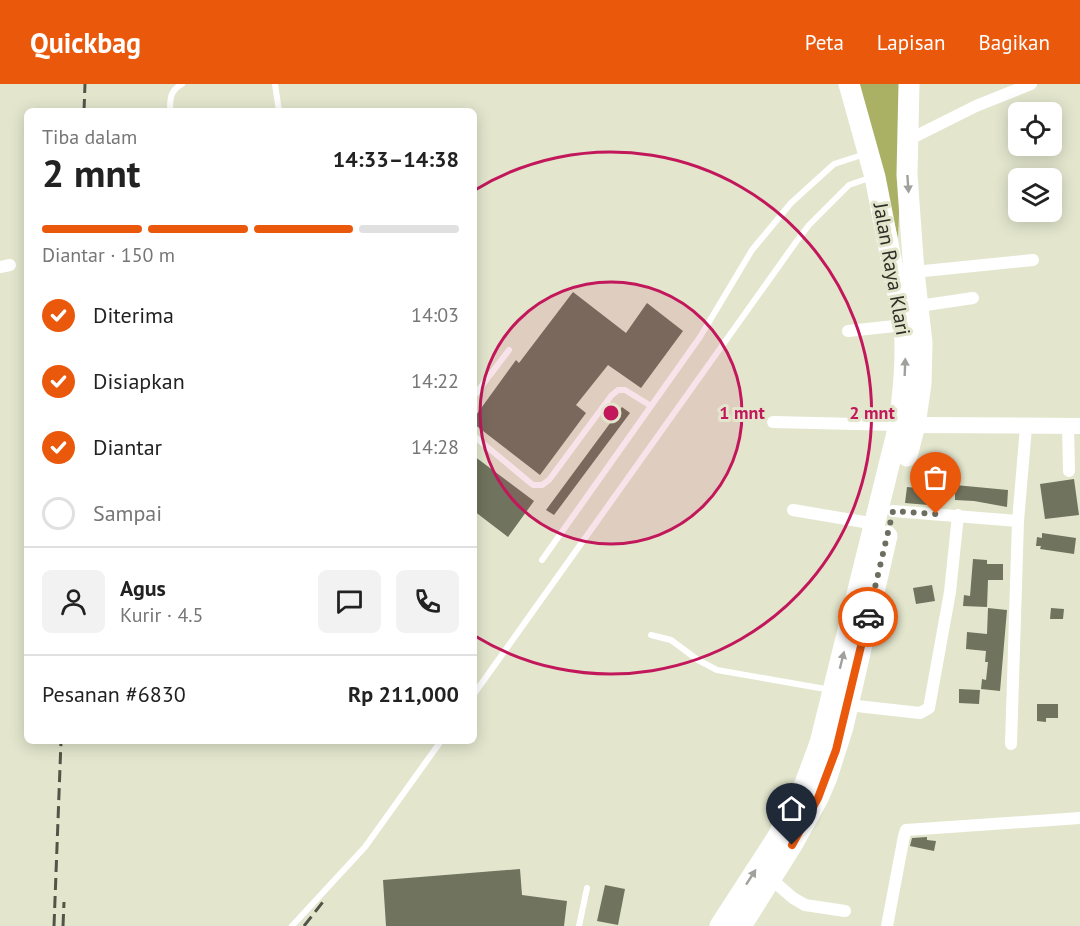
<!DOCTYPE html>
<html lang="id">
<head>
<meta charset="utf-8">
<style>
  :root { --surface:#fff; --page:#f2f2f2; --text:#222; --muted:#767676; --line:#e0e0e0; --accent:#ea580c }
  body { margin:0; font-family:"PT Sans",sans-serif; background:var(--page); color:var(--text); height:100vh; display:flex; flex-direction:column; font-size:22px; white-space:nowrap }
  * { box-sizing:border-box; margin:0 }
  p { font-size:20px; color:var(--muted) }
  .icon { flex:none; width:33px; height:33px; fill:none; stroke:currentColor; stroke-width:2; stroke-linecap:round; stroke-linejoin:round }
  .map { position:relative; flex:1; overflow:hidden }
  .panel { position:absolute; left:24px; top:24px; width:453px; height:636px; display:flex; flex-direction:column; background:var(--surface); border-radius:9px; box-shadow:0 3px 15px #0003 }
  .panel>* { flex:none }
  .buttons { position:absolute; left:1008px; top:18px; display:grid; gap:12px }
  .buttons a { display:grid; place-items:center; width:54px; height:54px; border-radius:9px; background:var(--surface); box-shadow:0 3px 15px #0003; font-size:30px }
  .pin { position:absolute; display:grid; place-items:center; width:51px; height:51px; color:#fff; margin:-62px -26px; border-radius:50% 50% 50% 0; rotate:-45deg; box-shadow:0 0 6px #0007 }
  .pin .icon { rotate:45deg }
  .courier { position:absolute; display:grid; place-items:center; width:60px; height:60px; margin:-30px; border:4px solid #ea580c; border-radius:50%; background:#fff; color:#222; box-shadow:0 2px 8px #0007 }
  .overview em { font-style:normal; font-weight:700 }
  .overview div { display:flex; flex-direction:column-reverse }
  .overview { display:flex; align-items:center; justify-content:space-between; height:102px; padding:0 18px }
  h1 { font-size:39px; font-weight:700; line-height:45px }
  .bar { display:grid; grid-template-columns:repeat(4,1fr); gap:9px 6px; align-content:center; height:72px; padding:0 18px }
  .bar i { height:8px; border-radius:4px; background:var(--line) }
  .bar .selected { background:var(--accent) }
  .bar p { grid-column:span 4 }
  .line { display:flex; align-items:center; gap:15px; padding:0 18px; border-top:2px solid var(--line) }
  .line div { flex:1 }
  .round { display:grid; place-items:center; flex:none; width:63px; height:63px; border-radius:9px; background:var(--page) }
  ol { padding:0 18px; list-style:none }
  li { display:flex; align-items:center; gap:18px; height:66px }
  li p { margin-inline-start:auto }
  li .icon { padding:6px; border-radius:50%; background:var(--accent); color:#fff; stroke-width:4 }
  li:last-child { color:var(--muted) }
  li i { width:33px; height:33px; border:3px solid var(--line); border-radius:50% }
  header { display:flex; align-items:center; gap:36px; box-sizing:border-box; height:84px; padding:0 30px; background:var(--accent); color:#fff }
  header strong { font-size:28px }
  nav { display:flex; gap:33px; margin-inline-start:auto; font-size:21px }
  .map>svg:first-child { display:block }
  .forest { fill:#aab165 }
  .building { fill:#70735d }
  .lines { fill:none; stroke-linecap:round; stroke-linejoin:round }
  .lane { stroke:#fff; stroke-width:6 }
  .street { stroke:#fff; stroke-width:12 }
  .secondary { stroke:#fff; stroke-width:16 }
  .highway { stroke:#fff; stroke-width:21 }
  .rail { stroke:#535448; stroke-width:3; stroke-dasharray:12 6; stroke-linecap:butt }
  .oneway { fill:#a0a09c }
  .done { stroke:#6c6e5f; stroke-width:6; stroke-dasharray:0 10.8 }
  .route { stroke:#ea580c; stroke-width:8 }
  .ring { fill:none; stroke:#c2185b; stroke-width:3 }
  .labels { text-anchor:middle; stroke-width:6; stroke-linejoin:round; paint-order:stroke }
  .street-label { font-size:20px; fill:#2c2d24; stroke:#e3e6cd }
  .centre { fill:#c2185b; stroke:#e3e6cd; stroke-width:3 }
  .ring-label { font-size:18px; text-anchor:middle; font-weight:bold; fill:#c2185b; stroke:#e3e6cd; stroke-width:6; stroke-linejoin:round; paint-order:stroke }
</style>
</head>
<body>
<header>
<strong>Quickbag</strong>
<nav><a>Peta</a><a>Lapisan</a><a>Bagikan</a></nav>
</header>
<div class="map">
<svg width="1080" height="842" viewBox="0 0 1080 842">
  <rect width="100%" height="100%" fill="#e3e6cd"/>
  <!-- forest -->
  <path class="forest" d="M 858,0 L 901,0 L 902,56 L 898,154 Z"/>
  <!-- building -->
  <path class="building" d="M 573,208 L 626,249 L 647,219 L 683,247 L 641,304 L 608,281 L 576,321 L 586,329 L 540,391 L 474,340 L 474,334 L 516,276 L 519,279 Z
    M 622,323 L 630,329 L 554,431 L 546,426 Z
    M 474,372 L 534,417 L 508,453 L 474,427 Z
    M 1074,395 L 1079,431 L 1045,435 L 1040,400 Z
    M 955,401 L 1008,406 L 1007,423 L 974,417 L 955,416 Z
    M 907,403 L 929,405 L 928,421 L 905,419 Z
    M 1042,449 L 1076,454 L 1074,470 L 1040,465 L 1041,462 L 1036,462 L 1037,453 L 1042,454 Z
    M 973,475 L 987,476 L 987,480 L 1003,480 L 1003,496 L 988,496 L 987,523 L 963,522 L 964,511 L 970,512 Z
    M 932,501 L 935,517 L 916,520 L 913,504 Z
    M 988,524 L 1007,526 L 1000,607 L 981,605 L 982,595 L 986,596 L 988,578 L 985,578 L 986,567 L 966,565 L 967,548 L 987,550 Z
    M 1051,524 L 1064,525 L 1063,535 L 1050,535 Z
    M 959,605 L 980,606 L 979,620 L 959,619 Z
    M 1037,620 L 1058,620 L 1058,634 L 1046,634 L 1046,638 L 1037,637 Z
    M 927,753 L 927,756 L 936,757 L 934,767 L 910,762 L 912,754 Z
    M 520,785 L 522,811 L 567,817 L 564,842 L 386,842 L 383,796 Z
    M 605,801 L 625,805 L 618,841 L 597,837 Z"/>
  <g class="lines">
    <!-- lane -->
    <path class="lane" d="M 275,0 L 279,27
      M 170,27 C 170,14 170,7 182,0
      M 474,312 L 509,266
      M 474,352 L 533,401 L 542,401 L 549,396 L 611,312 L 618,306 L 625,306 L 651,322
      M 542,476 L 700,253 L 752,166 L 791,119 L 834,80 L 865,70
      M 651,551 L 671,556 L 698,576 L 717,586 L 831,606
      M 474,610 L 796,158 L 809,141 L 849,101 L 872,93
      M 292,842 L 365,763 L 441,657
      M 579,842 L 587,804"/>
    <!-- street -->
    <path class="street" d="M 908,56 L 976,22 L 1031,0
      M 0,183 L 10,181
      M 914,188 L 1033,176
      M 919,222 L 973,214
      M 848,247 L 904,241
      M 773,338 L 899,341
      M 1068,342 L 1069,387
      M 793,426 L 876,440
      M 893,427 L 1018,437
      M 848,621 L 920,629 L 929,624 L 950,508 L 958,431
      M 1011,660 L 1018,437 L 1026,343
      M 771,795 L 793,814 L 805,821 L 845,827
      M 887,842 L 904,752 L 906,746 L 1080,734"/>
    <!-- secondary -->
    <path class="secondary" d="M 915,341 L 1080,342"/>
    <!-- highway -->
    <path class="highway" d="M 907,372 L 915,341 L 921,300 L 922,259 L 914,188 L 907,91 L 909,0
      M 720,842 L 777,754 L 803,705 L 820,659 L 899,341 C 903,308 907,275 904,241 L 875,93 L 849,0
      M 741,842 L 792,761 L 818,714 L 827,693 L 843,643 L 887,452"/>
    <!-- rail -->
    <path class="rail" d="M 84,27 L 85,0
      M 54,842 L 61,657
      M 63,842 L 64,818
      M 304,842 L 326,814"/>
  </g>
  <!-- one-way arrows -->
  <defs><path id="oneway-solid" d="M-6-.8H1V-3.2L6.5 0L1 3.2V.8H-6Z" transform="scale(1.5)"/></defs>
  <g class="oneway">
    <use href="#oneway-solid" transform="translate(908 100) rotate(86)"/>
    <use href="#oneway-solid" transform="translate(905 283) rotate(-88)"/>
    <use href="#oneway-solid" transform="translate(842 576) rotate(-76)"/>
    <use href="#oneway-solid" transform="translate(751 793) rotate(-57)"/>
  </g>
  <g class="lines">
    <!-- done -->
    <path class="done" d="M 868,533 L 893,427 L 936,430"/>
    <!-- route -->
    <path class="route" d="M 792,761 L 818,714 L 836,666 L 868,533"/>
  </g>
  <!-- distance rings -->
  <circle cx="611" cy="329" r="131" fill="#c2185b" fill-opacity=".12"/>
  <g class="ring">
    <circle cx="611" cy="329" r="131"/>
    <path d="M475 106A261 261 0 1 1 475 552"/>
  </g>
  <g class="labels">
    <!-- street labels -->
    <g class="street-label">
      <text transform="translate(892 185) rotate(80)" y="7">Jalan Raya Klari</text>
    </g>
  </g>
  <circle cx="611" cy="329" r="9" class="centre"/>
  <g class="ring-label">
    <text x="742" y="335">1 mnt</text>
    <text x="872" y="335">2 mnt</text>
  </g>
</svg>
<div class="buttons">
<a><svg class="icon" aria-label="locate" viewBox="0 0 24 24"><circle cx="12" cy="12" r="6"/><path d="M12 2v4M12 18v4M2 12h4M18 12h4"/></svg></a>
<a><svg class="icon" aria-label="layers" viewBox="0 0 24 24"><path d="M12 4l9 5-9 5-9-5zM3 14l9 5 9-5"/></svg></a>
</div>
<div class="pin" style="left:936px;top:430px;background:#ea580c"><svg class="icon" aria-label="bag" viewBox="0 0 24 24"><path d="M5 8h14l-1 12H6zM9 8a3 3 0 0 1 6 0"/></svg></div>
<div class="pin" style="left:792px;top:761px;background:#1f2937"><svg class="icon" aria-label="home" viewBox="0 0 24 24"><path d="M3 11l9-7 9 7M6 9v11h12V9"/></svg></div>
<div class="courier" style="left:868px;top:533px"><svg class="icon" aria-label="car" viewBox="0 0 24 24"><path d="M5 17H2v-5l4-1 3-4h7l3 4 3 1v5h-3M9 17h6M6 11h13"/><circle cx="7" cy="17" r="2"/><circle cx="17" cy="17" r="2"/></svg></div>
<section class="panel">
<div class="overview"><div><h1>2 mnt</h1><p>Tiba dalam</p></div><em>14:33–14:38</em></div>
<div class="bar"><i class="selected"></i><i class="selected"></i><i class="selected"></i><i></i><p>Diantar · 150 m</p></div>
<ol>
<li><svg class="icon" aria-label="check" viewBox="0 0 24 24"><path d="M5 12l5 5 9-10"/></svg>Diterima<p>14:03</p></li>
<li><svg class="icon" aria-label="check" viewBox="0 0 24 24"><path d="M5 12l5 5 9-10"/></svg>Disiapkan<p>14:22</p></li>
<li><svg class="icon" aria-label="check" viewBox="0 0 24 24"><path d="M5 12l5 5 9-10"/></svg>Diantar<p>14:28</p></li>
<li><i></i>Sampai</li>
</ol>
<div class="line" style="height:108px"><a class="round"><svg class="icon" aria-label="person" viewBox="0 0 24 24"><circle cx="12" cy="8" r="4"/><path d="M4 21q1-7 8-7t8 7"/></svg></a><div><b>Agus</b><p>Kurir · 4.5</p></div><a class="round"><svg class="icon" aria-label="chat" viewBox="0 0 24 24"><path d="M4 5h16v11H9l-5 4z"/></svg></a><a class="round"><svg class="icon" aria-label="phone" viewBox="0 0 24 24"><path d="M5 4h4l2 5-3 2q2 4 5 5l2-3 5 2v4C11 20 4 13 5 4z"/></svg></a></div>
<div class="line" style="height:78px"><div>Pesanan #6830</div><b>Rp 211,000</b></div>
</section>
</div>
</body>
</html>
